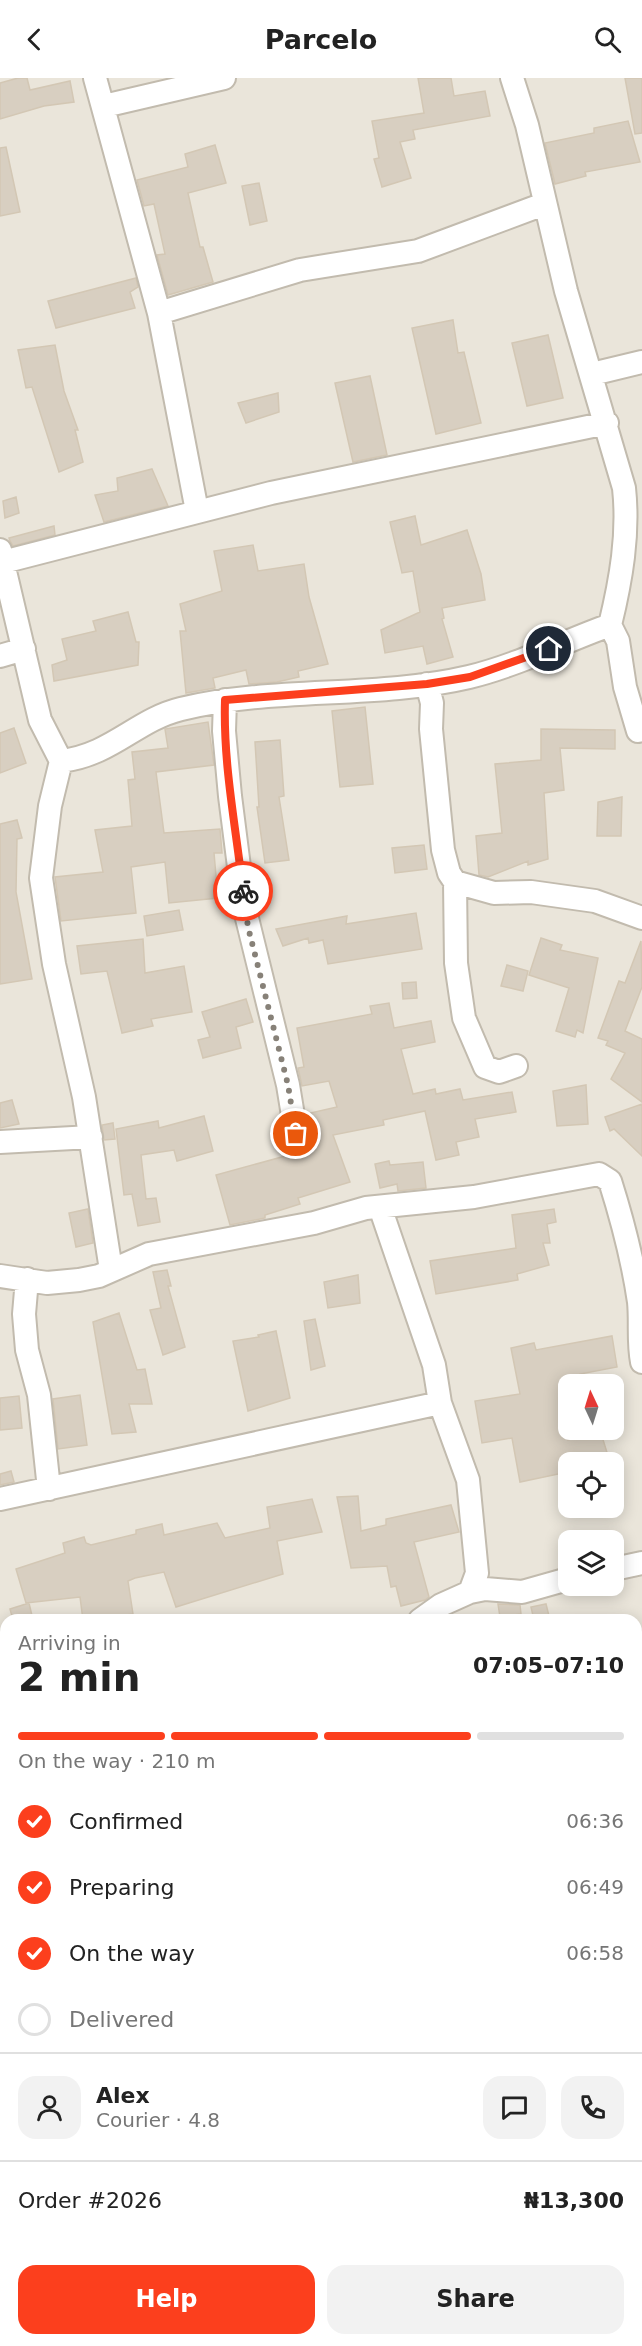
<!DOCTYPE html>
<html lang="en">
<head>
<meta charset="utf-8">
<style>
  :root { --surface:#fff; --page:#f2f2f2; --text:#222; --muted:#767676; --line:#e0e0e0; --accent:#fc3f1d }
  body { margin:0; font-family:"DejaVu Sans",sans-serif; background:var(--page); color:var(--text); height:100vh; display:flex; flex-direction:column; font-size:22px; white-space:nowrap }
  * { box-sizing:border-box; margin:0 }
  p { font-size:20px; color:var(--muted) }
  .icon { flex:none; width:33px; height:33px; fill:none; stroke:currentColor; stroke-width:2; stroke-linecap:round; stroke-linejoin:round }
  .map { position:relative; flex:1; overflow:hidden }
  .sheet { position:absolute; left:0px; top:1536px; width:642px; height:732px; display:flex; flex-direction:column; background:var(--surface); border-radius:18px 18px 0 0; box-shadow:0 3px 15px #0003 }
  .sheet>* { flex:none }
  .needle { width:39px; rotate:356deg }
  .controls { position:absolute; left:558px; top:1296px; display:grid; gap:12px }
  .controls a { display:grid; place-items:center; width:66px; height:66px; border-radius:12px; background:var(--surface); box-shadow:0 3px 15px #0003; font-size:30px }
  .pin { position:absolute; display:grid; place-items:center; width:51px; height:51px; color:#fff; margin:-26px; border:3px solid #fff; border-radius:50%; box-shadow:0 2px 6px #0007 }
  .courier { position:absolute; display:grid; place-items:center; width:60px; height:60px; margin:-30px; border:4px solid #fc3f1d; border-radius:50%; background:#fff; color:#222; box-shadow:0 2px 8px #0007 }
  .overview em { font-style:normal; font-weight:700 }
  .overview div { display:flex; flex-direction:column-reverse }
  .overview { display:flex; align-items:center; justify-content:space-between; height:102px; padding:0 18px }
  h1 { font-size:39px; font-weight:700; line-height:45px }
  .bar { display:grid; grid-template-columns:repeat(4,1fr); gap:9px 6px; align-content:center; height:72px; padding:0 18px }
  .bar i { height:8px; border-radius:4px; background:var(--line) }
  .bar .selected { background:var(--accent) }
  .bar p { grid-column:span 4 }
  .line { display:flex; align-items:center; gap:15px; padding:0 18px; border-top:2px solid var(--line) }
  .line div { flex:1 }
  .round { display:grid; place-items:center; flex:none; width:63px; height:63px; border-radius:18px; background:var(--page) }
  ol { padding:0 18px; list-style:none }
  li { display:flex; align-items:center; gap:18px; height:66px }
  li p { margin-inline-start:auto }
  li .icon { padding:6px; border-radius:50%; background:var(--accent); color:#fff; stroke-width:4 }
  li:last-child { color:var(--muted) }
  li i { width:33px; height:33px; border:3px solid var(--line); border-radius:50% }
  .primary-button { display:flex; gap:12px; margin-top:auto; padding:12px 18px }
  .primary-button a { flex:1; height:69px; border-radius:18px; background:var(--accent); color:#fff; font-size:24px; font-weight:700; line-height:69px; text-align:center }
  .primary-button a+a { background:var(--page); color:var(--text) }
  header { display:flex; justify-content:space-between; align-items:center; height:78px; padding:0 18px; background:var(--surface); font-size:27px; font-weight:700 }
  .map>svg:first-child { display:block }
  .residential { fill:#eae5da; fill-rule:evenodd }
  .green { fill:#d2eab5 }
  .building { fill:#d8cfc1; stroke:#d3c7b4; stroke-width:1.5 }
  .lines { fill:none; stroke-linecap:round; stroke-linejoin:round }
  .minor-casing { stroke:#c2bbae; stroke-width:26 }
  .minor { stroke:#fff; stroke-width:22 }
  .done { stroke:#878178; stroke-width:6; stroke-dasharray:0 10.8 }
  .route { stroke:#fc3f1d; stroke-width:8 }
</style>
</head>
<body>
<header><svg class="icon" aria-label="back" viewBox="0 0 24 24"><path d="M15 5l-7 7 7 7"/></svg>Parcelo<svg class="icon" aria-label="search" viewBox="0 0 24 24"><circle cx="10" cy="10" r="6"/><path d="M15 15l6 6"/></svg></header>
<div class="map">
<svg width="642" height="2268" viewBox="0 0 642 2268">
  <rect width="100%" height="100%" fill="#f6f3ec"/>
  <!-- residential -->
  <path class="residential" d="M 0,0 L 642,0 L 642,2268 L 123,2268 L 118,2262 L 636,2262 L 636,1542 L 6,1542 L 6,2135 L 0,2128 ZM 568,1306 L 614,1306 L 614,1352 L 568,1352 ZM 568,1384 L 614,1384 L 614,1430 L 568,1430 ZM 568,1462 L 614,1462 L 614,1508 L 568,1508 Z"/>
  <!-- green -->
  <path class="green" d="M 0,2128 L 6,2135 L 6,2262 L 118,2262 L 123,2268 L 0,2268 Z"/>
  <!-- building -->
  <path class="building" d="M 18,0 L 27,0 L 30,12 L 70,3 L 74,24 L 44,28 L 0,41 L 0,5 Z
    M 418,0 L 451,0 L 454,18 L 485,13 L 490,38 L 413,52 L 415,61 L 400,64 L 411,100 L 382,109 L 374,81 L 379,80 L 372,43 L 424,35 Z
    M 625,0 L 642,0 L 642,55 L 635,56 Z
    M 628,43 L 640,84 L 585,94 L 586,98 L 555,106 L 545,65 L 594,55 L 594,50 Z
    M 215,67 L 226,105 L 188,115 L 200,169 L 203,169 L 213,204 L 168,217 L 157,177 L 165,176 L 154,126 L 144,128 L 137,102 L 188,89 L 185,76 Z
    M 6,69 L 20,134 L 0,138 L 0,70 Z
    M 259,105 L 267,143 L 250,147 L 242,108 Z
    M 136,200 L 138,209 L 130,214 L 135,230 L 56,250 L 48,223 Z
    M 453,242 L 458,275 L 464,274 L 481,345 L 436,356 L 412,250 Z
    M 548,257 L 563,320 L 527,328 L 512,265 Z
    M 55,267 L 64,313 L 78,352 L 75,352 L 83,384 L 59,394 L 32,309 L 26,310 L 18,272 Z
    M 370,298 L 387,377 L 353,384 L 335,305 Z
    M 278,315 L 279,334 L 246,345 L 238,325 Z
    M 152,391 L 168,428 L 104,444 L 95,417 L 118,413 L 117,400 Z
    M 16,419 L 19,435 L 5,440 L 3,423 Z
    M 415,438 L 421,467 L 467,452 L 481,496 L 485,522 L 442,530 L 444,540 L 442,541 L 453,579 L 427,586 L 423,568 L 385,575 L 381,552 L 420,534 L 413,493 L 402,495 L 390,444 Z
    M 54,448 L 55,457 L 13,468 L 10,463 L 9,460 Z
    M 253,467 L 258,493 L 304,486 L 309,519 L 328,586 L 298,593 L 299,599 L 277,604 L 249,606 L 246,592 L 213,600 L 215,610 L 186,615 L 180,553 L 186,553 L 180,526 L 222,513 L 214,473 Z
    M 128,534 L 136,564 L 139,564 L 138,587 L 54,603 L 52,587 L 67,582 L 62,561 L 96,553 L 93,543 Z
    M 365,629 L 373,706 L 340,709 L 332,633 Z
    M 208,644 L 214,687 L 156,694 L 164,755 L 220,751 L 222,775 L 214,775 L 218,820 L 169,825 L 165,784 L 131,789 L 136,835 L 61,843 L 55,799 L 103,794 L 95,752 L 132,748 L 128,702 L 135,701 L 132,674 L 168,670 L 165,651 Z
    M 14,650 L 26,685 L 0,695 L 0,655 Z
    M 541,651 L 615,652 L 615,671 L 560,670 L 564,712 L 544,715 L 548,781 L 528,787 L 528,783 L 488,799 L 479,797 L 476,758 L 502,755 L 495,686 L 541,682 Z
    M 280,662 L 284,718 L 279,719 L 289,782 L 265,785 L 257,729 L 259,729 L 255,664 Z
    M 622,719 L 621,758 L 597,758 L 598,724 Z
    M 17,742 L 22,760 L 17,761 L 16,814 L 32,901 L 0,906 L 0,746 Z
    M 424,767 L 427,791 L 395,795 L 392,770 Z
    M 179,832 L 183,852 L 147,858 L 144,838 Z
    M 416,835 L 422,871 L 328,886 L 323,862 L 309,865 L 308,860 L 283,868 L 276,851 L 347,838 L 346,846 Z
    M 541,860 L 562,867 L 560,872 L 598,880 L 583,955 L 577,952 L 575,959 L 556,953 L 569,910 L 529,897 Z
    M 143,861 L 145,895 L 184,888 L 192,934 L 151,941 L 153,948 L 122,955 L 107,893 L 81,896 L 77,868 Z
    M 641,863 L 642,909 L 625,953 L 642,961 L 642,1024 L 611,1001 L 625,975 L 606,967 L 608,963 L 598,960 L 619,903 L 625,905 Z
    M 507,887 L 528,893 L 523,913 L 501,908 Z
    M 416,904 L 417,920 L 403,921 L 402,905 Z
    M 246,921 L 253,944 L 236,949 L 241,970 L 203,980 L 198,962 L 210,959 L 202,934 Z
    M 389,925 L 394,950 L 431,943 L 435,964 L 401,971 L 413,1016 L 435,1011 L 436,1016 L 460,1011 L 463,1022 L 512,1014 L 516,1034 L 475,1041 L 479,1059 L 456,1064 L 459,1077 L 436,1082 L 425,1033 L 383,1042 L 384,1047 L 333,1057 L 350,1104 L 298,1120 L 300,1126 L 265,1137 L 265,1140 L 230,1147 L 216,1097 L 311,1071 L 306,1036 L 337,1029 L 329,1003 L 302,1008 L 298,990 L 304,989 L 297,950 L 372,936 L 370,928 Z
    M 586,1007 L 588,1046 L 557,1048 L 553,1013 Z
    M 12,1022 L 19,1046 L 0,1050 L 0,1025 Z
    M 642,1026 L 642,1078 L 614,1051 L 610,1053 L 605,1039 Z
    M 204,1038 L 213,1073 L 177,1083 L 174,1072 L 141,1077 L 146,1121 L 156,1120 L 160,1144 L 138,1148 L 132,1116 L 124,1117 L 116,1051 L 158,1043 L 159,1050 Z
    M 113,1045 L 115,1061 L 104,1062 L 102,1047 Z
    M 389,1083 L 390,1087 L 423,1084 L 426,1110 L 398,1113 L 397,1106 L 380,1110 L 375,1086 Z
    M 88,1131 L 93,1165 L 76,1169 L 69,1135 Z
    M 554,1131 L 556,1144 L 547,1146 L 550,1165 L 543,1165 L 549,1187 L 517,1196 L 518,1202 L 436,1216 L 430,1183 L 516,1170 L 512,1137 Z
    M 167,1192 L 171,1208 L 168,1208 L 185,1269 L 163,1277 L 150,1232 L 161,1230 L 153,1194 Z
    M 358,1197 L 360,1225 L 328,1230 L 324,1204 Z
    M 119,1235 L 137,1292 L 145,1291 L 152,1326 L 129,1326 L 136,1354 L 112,1356 L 93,1244 Z
    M 315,1241 L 325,1288 L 311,1292 L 304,1243 Z
    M 276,1253 L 290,1320 L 248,1333 L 233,1263 L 259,1259 L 258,1257 Z
    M 612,1258 L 617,1289 L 580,1296 L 582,1306 L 568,1306 L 568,1362 L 600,1352 L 609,1381 L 599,1384 L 568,1384 L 568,1394 L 520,1404 L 512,1360 L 482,1365 L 475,1323 L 520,1316 L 511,1270 L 534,1265 L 536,1272 Z
    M 80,1317 L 87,1367 L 58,1371 L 53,1321 Z
    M 19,1318 L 22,1350 L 0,1352 L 0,1320 Z
    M 11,1393 L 14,1404 L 0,1407 L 0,1396 Z
    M 358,1418 L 361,1453 L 386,1447 L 386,1441 L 451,1427 L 459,1454 L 414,1464 L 429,1519 L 425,1522 L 401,1528 L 396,1508 L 391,1509 L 387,1488 L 351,1490 L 337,1419 Z
    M 312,1421 L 322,1454 L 277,1463 L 283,1496 L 176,1529 L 164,1494 L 135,1500 L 128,1503 L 133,1536 L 112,1539 L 113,1542 L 83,1542 L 80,1519 L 26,1525 L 16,1491 L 65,1475 L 63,1465 L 84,1459 L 86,1465 L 91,1467 L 136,1456 L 136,1452 L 162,1446 L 164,1457 L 217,1445 L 225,1460 L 270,1450 L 267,1429 Z
    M 29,1525 L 33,1542 L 13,1542 L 10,1531 Z
    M 498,1526 L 520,1527 L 521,1536 L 500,1539 Z
    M 546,1526 L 550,1542 L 534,1542 L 531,1529 Z"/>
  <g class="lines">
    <defs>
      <path id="minor" d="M 95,0 L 159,235 L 197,433
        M 512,0 L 527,47 L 566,213 L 624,410 C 629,456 621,502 610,547 L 618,563 L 625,609 L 638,653
        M 104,28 L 224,0
        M 159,235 L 300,192 L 418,173 L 544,126
        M 592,296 L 642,284
        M 0,472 L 40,642 L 61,683 L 50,728 L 41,800 L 54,886 L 84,1019 L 111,1192
        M 3,484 L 271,415 L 607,345
        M 0,578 L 24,571
        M 427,606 L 432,625 L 431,651 L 443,772 L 449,795 L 455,804 L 456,885 L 464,940 L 485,989 L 499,994 L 516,988
        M 225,622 L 224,653 L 230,718 L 244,828 L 288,1007 L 296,1056
        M 61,683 C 112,677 136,642 181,631 C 275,608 375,621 469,599 C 518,587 563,564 610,547
        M 455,804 L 494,815 L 531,814 L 595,823 L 642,840
        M 0,1064 L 91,1059
        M 380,1129 L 434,1287 L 440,1325 L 468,1402 L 477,1495 L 470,1514
        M 0,1198 L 47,1205 L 79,1202 L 99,1198 L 149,1176 L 314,1145 L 366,1130 L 474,1119 L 599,1096 L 610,1103 C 622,1141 633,1183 639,1224 C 641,1244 638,1263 642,1284
        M 27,1201 L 24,1236 L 27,1272 L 39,1317 L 49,1411
        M 0,1421 L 440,1325
        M 614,1491 L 642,1485
        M 420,1542 L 441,1527 L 470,1514 L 485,1511 L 522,1514 L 568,1501
        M 0,1627 L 6,1626
        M 636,1692 L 642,1691
        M 0,1836 L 6,1834
        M 636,2109 L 642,2108"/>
    </defs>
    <!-- minor casing -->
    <use href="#minor" class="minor-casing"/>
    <!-- minor -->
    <use href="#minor" class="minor"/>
  </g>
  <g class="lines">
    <!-- done -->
    <path class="done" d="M 243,813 L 248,849 L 288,1007 L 296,1056"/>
    <!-- route -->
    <path class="route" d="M 243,813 C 236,749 223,687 225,622 L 427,606 L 470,599 L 549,571"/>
  </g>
</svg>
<div class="controls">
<a><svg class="needle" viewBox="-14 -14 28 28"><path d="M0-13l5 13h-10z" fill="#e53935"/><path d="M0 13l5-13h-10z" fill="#767676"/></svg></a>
<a><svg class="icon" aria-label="locate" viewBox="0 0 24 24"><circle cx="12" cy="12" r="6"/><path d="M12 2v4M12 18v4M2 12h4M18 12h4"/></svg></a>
<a><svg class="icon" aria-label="layers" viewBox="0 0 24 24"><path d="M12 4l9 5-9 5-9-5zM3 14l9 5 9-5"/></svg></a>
</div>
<div class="pin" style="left:296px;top:1056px;background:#ea580c"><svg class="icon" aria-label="bag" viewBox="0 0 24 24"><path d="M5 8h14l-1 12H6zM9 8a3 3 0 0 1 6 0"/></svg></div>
<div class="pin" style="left:549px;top:571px;background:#1f2937"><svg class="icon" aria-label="home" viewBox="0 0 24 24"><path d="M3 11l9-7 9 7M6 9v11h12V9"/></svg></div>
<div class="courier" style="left:243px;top:813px"><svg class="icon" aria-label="bike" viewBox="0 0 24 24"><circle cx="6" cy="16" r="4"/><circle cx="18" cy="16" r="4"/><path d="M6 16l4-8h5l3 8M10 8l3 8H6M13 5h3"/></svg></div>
<section class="sheet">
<div class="overview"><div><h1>2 min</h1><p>Arriving in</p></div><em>07:05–07:10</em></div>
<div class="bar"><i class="selected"></i><i class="selected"></i><i class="selected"></i><i></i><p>On the way · 210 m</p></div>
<ol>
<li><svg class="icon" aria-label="check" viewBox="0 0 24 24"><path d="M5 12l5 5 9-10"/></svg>Confirmed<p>06:36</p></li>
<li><svg class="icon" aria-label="check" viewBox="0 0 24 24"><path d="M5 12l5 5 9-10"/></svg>Preparing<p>06:49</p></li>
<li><svg class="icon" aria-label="check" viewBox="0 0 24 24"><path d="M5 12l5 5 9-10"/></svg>On the way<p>06:58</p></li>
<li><i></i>Delivered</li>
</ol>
<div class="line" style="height:108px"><a class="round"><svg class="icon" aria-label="person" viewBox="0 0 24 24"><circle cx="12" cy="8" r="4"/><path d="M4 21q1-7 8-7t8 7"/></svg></a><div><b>Alex</b><p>Courier · 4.8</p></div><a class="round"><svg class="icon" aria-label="chat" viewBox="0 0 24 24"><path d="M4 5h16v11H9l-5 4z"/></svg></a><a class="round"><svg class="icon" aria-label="phone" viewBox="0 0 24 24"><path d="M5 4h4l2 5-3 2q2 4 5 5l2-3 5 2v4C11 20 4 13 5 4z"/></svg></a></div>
<div class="line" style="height:78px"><div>Order #2026</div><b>₦13,300</b></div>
<div class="primary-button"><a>Help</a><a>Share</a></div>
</section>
</div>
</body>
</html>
